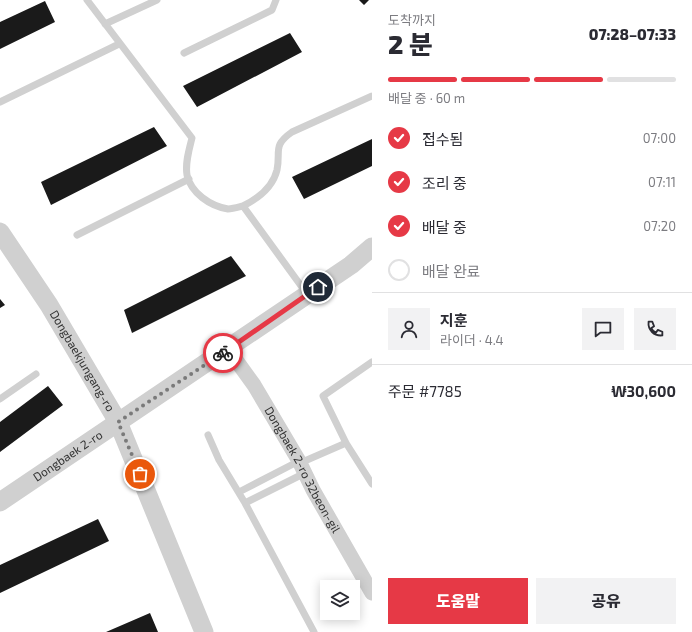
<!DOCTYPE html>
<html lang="ko">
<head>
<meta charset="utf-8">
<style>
  :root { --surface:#fff; --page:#f2f2f3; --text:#2b2b33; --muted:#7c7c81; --line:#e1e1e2; --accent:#e63946 }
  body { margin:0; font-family:"Exo 2","Noto Sans KR",sans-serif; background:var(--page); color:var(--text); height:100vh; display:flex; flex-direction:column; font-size:15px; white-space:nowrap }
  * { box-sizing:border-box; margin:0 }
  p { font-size:13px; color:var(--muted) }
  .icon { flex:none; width:22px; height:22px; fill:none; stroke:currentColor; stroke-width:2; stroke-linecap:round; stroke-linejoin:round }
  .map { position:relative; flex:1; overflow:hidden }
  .sheet { display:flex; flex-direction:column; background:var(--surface); width:320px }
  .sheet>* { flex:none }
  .controls { position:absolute; left:320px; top:580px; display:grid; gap:8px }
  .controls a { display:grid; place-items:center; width:40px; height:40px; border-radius:0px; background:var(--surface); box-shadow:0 2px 10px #0003; font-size:20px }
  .pin { position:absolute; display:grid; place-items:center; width:34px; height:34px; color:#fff; margin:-17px; border:2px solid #fff; border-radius:50%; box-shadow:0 1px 4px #0007 }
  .courier { position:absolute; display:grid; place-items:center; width:40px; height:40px; margin:-20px; border:3px solid #e63946; border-radius:50%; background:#fff; color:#222; box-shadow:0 1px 5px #0007 }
  .headline em { font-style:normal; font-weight:800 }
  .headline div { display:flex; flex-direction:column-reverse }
  .headline { display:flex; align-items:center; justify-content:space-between; height:68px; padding:0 16px }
  h1 { font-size:26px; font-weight:800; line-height:30px }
  .bar { display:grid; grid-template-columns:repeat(4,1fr); gap:6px 4px; align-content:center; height:48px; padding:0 16px }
  .bar i { height:5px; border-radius:3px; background:var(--line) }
  .bar .on { background:var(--accent) }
  .bar p { grid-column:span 4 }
  .line { display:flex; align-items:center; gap:10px; padding:0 16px; border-top:1px solid var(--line) }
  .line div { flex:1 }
  .round { display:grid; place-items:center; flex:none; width:42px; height:42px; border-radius:0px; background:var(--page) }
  ol { padding:0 16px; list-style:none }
  li { display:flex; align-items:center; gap:12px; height:44px }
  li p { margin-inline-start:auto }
  li .icon { padding:4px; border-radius:50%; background:var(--accent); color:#fff; stroke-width:4 }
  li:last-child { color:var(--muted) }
  li i { width:22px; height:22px; border:2px solid var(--line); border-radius:50% }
  .primary-button { display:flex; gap:8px; margin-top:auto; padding:8px 16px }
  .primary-button a { flex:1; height:46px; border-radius:0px; background:var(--accent); color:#fff; font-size:16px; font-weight:800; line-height:46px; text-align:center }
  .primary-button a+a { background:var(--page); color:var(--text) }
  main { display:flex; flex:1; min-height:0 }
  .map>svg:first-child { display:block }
  .building { fill:#1a1a1a }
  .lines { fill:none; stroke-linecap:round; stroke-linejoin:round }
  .service { stroke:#d0d0d0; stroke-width:7 }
  .minor { stroke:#d0d0d0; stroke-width:15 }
  .tertiary { stroke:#d0d0d0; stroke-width:19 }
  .done { stroke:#7a7a7a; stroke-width:4; stroke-dasharray:0 7.2 }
  .route { stroke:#e63946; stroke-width:5 }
  .labels { text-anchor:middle; stroke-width:4; stroke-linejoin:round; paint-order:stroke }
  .street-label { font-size:12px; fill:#333; stroke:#fff }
</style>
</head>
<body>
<main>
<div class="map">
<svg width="372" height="632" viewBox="0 0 372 632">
  <rect width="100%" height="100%" fill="#fff"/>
  <!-- building -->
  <path class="building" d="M 359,0 L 369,0 L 364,5 Z
    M 45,1 L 55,22 L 0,49 L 0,22 Z
    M 290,33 L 302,52 L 197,107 L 183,86 Z
    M 154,127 L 167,146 L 51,205 L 41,182 Z
    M 372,139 L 372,166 L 304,199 L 292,177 Z
    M 231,256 L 246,276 L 132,333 L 124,310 Z
    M 0,299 L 5,305 L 0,308 Z
    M 48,386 L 63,405 L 0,452 L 0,422 Z
    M 98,519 L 109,541 L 0,593 L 0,565 Z
    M 150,613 L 158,632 L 106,632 Z"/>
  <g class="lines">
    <!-- service -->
    <path class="service" d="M 87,0 L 192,138 C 189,150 185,163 187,175 C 191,193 210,206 228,209 C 233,209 239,207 243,206 L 307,294
      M 105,24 L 157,0
      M 184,53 L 272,10 L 276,0
      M 0,102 L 119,44
      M 243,206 C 257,199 273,187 277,170 C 281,151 272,146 292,132 L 372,96
      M 77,235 L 189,179
      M 372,362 L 323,396 L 346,443 L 372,484
      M 0,399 L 36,374
      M 208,435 L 219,460 L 245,503 L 314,632
      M 300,463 L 346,443
      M 239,492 L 299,461
      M 245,503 L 305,473"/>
    <!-- minor -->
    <path class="minor" id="s1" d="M 228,349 L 254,385 L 299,461 L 313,490 L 372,593"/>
    <!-- tertiary -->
    <g class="tertiary">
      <path id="s2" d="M 0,232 L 49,305 L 118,422 L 204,632"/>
      <path id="s3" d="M 0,502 L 351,265 L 372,247"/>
    </g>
  </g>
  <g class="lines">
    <!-- done -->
    <path class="done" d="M 140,474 L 118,422 L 223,353"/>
    <!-- route -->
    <path class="route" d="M 223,353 L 318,287"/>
  </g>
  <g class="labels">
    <!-- street labels -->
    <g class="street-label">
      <text dy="4" stroke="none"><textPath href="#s2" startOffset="153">Dongbaekjungang-ro</textPath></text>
      <text dy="4" stroke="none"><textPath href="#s3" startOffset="82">Dongbaek 2-ro</textPath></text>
      <text dy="4" stroke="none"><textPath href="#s1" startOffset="142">Dongbaek 2-ro 32beon-gil</textPath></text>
    </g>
  </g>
</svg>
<div class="controls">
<a><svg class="icon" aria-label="layers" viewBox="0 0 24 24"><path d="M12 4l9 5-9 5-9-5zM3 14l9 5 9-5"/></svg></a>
</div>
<div class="pin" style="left:140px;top:474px;background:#ea580c"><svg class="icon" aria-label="bag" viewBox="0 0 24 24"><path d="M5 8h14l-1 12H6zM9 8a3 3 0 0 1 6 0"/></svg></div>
<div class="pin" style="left:318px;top:287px;background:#1f2937"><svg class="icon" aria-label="home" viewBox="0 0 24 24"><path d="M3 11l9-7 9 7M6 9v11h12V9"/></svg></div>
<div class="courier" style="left:223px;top:353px"><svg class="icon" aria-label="bike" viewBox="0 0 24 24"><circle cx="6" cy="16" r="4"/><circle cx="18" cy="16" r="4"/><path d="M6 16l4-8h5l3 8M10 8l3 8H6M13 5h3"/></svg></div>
</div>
<section class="sheet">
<div class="headline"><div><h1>2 분</h1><p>도착까지</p></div><em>07:28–07:33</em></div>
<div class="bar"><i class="on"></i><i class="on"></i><i class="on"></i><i></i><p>배달 중 · 60 m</p></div>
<ol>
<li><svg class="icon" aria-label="check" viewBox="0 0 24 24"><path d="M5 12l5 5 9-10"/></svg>접수됨<p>07:00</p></li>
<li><svg class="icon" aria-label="check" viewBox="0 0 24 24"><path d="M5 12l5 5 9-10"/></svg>조리 중<p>07:11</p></li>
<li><svg class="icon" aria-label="check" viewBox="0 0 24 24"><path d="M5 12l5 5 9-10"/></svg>배달 중<p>07:20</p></li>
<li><i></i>배달 완료</li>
</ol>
<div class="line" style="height:72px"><a class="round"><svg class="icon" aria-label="person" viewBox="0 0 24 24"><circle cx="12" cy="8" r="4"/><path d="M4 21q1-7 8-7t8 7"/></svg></a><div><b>지훈</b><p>라이더 · 4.4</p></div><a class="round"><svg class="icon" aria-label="chat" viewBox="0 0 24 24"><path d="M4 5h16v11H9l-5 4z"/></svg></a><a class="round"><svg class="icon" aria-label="phone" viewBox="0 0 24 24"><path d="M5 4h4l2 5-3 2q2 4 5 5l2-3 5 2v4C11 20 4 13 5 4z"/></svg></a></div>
<div class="line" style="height:52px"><div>주문 #7785</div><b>₩30,600</b></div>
<div class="primary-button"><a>도움말</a><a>공유</a></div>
</section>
</main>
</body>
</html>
